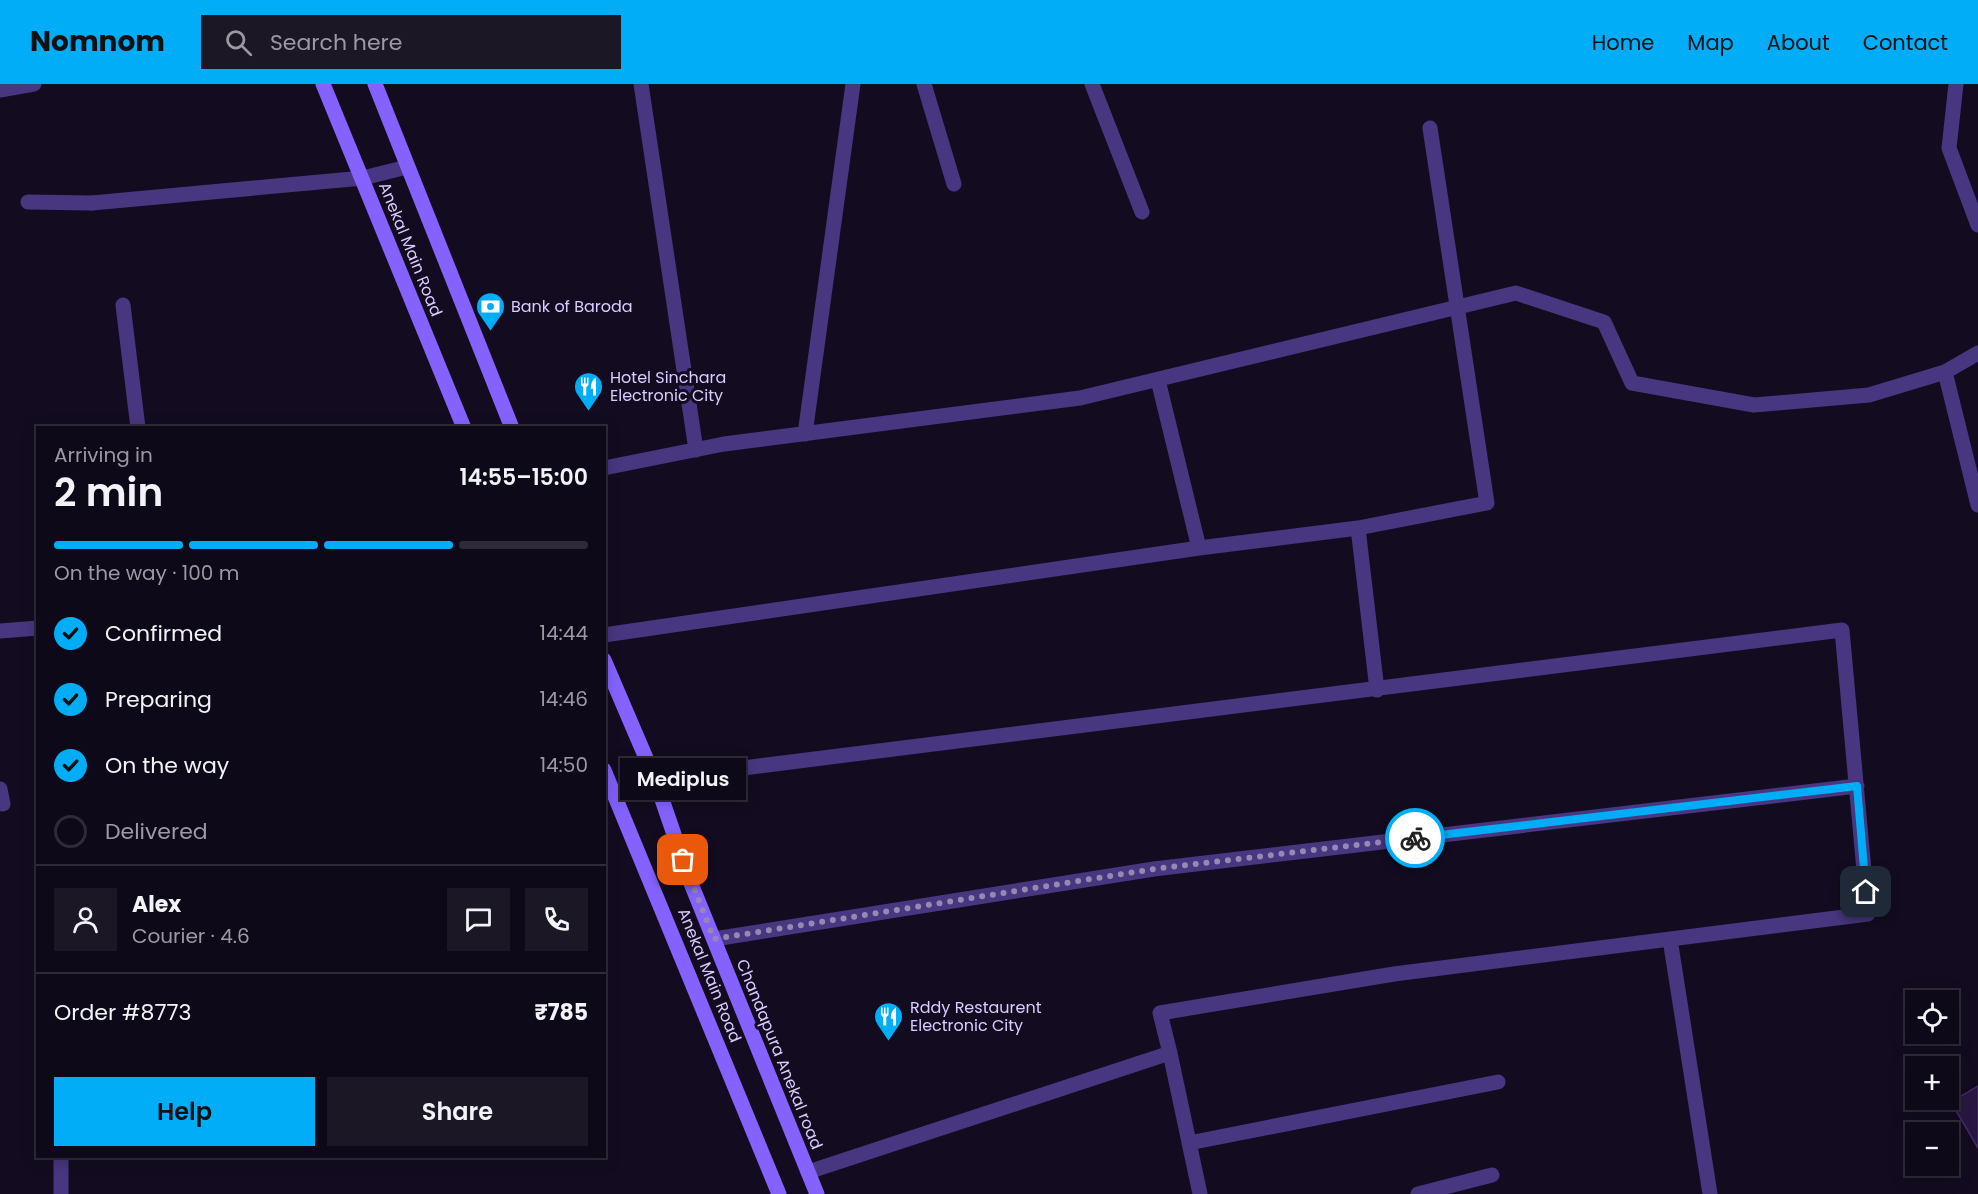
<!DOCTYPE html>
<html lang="en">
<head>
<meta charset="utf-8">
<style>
  :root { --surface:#0e0918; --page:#1c1725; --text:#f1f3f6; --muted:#9b9aa2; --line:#2e2a37; --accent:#00adf6 }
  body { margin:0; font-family:Poppins,sans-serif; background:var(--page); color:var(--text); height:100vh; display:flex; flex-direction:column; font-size:22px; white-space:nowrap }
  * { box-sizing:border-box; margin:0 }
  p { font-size:20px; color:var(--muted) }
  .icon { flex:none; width:33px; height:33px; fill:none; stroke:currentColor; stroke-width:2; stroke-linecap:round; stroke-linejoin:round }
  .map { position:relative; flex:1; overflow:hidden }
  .details { position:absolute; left:36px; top:342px; width:570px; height:732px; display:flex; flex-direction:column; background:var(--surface); border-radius:0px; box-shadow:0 3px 15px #0003,0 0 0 2px var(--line) }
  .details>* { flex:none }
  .tools { position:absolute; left:1905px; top:906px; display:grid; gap:12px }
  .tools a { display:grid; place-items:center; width:54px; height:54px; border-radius:0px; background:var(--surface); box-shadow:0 3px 15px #0003,0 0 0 2px var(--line); font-size:30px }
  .pin { position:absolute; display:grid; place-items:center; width:51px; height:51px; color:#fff; margin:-26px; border-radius:12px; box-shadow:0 3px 9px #0006 }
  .courier { position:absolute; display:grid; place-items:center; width:60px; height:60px; margin:-30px; border:4px solid #00adf6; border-radius:50%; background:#fff; color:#222; box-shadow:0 2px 8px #0007 }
  .bubble { position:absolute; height:42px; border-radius:0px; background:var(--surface); box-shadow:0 3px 15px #0003,0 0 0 2px var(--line); font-size:20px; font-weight:600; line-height:42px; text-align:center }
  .headline em { font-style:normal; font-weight:600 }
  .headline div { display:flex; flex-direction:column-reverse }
  .headline { display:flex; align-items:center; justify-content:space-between; height:102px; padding:0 18px }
  h1 { font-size:39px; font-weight:600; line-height:45px }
  .bar { display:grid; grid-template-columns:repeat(4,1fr); gap:9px 6px; align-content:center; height:72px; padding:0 18px }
  .bar i { height:8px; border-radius:4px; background:var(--line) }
  .bar .current { background:var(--accent) }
  .bar p { grid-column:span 4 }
  .line { display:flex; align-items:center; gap:15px; padding:0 18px; border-top:2px solid var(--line) }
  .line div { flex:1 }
  .round { display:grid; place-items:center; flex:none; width:63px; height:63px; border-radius:0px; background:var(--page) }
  ol { padding:0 18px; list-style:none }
  li { display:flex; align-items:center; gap:18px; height:66px }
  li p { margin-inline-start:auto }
  li .icon { padding:6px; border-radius:50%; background:var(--accent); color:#111; stroke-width:4 }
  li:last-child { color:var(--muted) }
  li i { width:33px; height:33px; border:3px solid var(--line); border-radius:50% }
  .action { display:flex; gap:12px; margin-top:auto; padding:12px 18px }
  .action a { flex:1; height:69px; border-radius:0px; background:var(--accent); color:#111; font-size:24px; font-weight:600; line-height:69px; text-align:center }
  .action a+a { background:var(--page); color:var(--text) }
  header { display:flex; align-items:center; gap:36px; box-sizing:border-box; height:84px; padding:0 30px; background:var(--accent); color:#111 }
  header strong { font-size:28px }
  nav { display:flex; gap:33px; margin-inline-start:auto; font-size:21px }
  .search { width:420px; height:54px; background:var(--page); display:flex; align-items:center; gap:15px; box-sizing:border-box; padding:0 21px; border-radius:0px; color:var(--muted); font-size:22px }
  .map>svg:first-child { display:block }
  .building { fill:#281841; stroke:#44296d; stroke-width:1.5 }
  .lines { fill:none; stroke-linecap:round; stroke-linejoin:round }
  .service { stroke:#483680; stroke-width:15 }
  .minor { stroke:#483680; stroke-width:15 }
  .secondary { stroke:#8562ff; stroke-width:15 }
  .done { stroke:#9588b1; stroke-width:6; stroke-dasharray:0 10.8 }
  .route { stroke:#00adf6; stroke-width:8 }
  .labels { text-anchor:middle; stroke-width:6; stroke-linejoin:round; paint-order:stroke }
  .street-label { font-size:16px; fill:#dbcbff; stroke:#130c20 }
  .poi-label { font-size:16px; fill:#dbcbff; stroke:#130c20; text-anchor:start }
</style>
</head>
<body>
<header>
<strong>Nomnom</strong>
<div class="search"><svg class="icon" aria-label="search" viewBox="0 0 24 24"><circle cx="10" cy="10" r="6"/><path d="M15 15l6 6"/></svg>Search here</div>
<nav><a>Home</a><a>Map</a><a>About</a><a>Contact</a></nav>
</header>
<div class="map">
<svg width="1978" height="1110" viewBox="0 0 1978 1110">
  <rect width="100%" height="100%" fill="#130c20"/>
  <!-- building -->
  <path class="building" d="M 1978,1002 L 1978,1064 L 1951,1018 Z"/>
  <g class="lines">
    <!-- service -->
    <path class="service" d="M 28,118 L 92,119
      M 123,221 L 138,344
      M 0,547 L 38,544
      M 0,705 L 3,720"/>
    <!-- minor -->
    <path class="minor" d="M 641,0 L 696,366
      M 924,0 L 954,100
      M 1092,0 L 1142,128
      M 1956,0 L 1949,64 L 1978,141
      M 0,6 L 34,0
      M 92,119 L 363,94 L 407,83
      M 1945,288 L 1978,421
      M 1158,296 L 1199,464
      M 805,350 L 853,0
      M 604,384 L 724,360 L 1080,314 L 1516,209 L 1604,238 L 1632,299 L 1754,321 L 1869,311 L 1945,288 L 1978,269
      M 1358,444 L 1487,419 L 1430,44
      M 604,551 L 1199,464 L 1358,444 L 1377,606
      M 655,695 L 1842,546 L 1868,830 L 1394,890 L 1160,929 L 1170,969 L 808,1088
      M 714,855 L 1154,785 L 1857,702
      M 1670,855 L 1710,1110
      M 1170,969 L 1200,1110
      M 1189,1059 L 1498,998
      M 61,1110 L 61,1072
      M 1418,1110 L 1492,1091"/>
    <!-- secondary -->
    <path class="secondary" d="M 323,0 L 464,344
      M 375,0 L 512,344
      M 604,576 L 655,695 L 690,797 L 817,1110
      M 604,686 L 779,1110"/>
  </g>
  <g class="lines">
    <!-- done -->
    <path class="done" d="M 683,776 L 714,855 L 1154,785 L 1415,754"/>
    <!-- route -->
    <path class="route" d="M 1415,754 L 1857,702 L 1866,808"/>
  </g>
  <!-- icons -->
  <defs>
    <symbol id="bank-pin" viewBox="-11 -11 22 30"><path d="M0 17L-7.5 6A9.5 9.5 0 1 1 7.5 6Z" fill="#00adf6" stroke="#130c20"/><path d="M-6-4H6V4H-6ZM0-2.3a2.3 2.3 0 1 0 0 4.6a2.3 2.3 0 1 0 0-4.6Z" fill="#fff"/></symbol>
    <symbol id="restaurant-pin" viewBox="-11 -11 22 30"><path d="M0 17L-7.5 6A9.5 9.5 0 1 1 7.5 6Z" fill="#00adf6" stroke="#130c20"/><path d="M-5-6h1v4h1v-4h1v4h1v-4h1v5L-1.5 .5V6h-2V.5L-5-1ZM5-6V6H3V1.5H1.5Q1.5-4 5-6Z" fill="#fff"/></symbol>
  </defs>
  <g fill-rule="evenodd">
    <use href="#bank-pin" x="474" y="206" width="33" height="45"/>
    <use href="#restaurant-pin" x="572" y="286" width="33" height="45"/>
    <use href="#restaurant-pin" x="872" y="916" width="33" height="45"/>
  </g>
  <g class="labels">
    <!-- street labels -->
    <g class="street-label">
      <text transform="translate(411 165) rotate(68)" y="6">Anekal Main Road</text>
      <text transform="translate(710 891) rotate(68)" y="6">Anekal Main Road</text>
      <text transform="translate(780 970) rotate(68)" y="6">Chandapura Anekal road</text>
    </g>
    <!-- poi labels -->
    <g class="poi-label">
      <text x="511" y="228">Bank of Baroda</text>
      <text x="610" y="299">Hotel Sinchara<tspan x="610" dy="18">Electronic City</tspan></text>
      <text x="910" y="929">Rddy Restaurent<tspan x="910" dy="18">Electronic City</tspan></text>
    </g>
  </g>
</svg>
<div class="tools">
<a><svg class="icon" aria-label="locate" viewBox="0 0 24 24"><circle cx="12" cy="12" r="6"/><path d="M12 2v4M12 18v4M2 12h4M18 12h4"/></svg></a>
<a>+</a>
<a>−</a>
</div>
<div class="pin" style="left:683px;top:776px;background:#ea580c"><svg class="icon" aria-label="bag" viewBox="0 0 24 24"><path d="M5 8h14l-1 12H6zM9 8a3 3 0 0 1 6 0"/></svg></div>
<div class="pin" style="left:1866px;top:808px;background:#1f2937"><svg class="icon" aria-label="home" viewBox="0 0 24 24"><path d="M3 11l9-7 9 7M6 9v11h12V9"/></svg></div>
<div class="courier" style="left:1415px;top:754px"><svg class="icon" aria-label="bike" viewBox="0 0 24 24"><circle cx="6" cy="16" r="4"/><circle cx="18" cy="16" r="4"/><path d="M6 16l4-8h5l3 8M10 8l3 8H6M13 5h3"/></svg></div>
<div class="bubble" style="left:620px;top:674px;width:126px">Mediplus</div>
<section class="details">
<div class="headline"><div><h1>2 min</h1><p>Arriving in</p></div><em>14:55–15:00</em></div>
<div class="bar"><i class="current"></i><i class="current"></i><i class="current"></i><i></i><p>On the way · 100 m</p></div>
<ol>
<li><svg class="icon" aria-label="check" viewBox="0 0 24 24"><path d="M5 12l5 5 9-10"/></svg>Confirmed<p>14:44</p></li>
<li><svg class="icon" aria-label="check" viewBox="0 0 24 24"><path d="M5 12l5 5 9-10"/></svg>Preparing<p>14:46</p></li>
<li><svg class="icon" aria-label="check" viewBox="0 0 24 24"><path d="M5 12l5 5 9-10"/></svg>On the way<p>14:50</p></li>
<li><i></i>Delivered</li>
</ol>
<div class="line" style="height:108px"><a class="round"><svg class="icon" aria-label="person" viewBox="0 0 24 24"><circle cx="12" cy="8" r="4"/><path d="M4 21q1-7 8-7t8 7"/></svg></a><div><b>Alex</b><p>Courier · 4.6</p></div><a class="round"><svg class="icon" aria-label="chat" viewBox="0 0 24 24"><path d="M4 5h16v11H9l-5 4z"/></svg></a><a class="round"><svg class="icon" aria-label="phone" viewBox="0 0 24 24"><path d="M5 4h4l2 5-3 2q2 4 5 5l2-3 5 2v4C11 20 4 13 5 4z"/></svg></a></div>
<div class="line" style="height:78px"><div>Order #8773</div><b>₹785</b></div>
<div class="action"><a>Help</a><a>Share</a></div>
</section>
</div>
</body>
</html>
